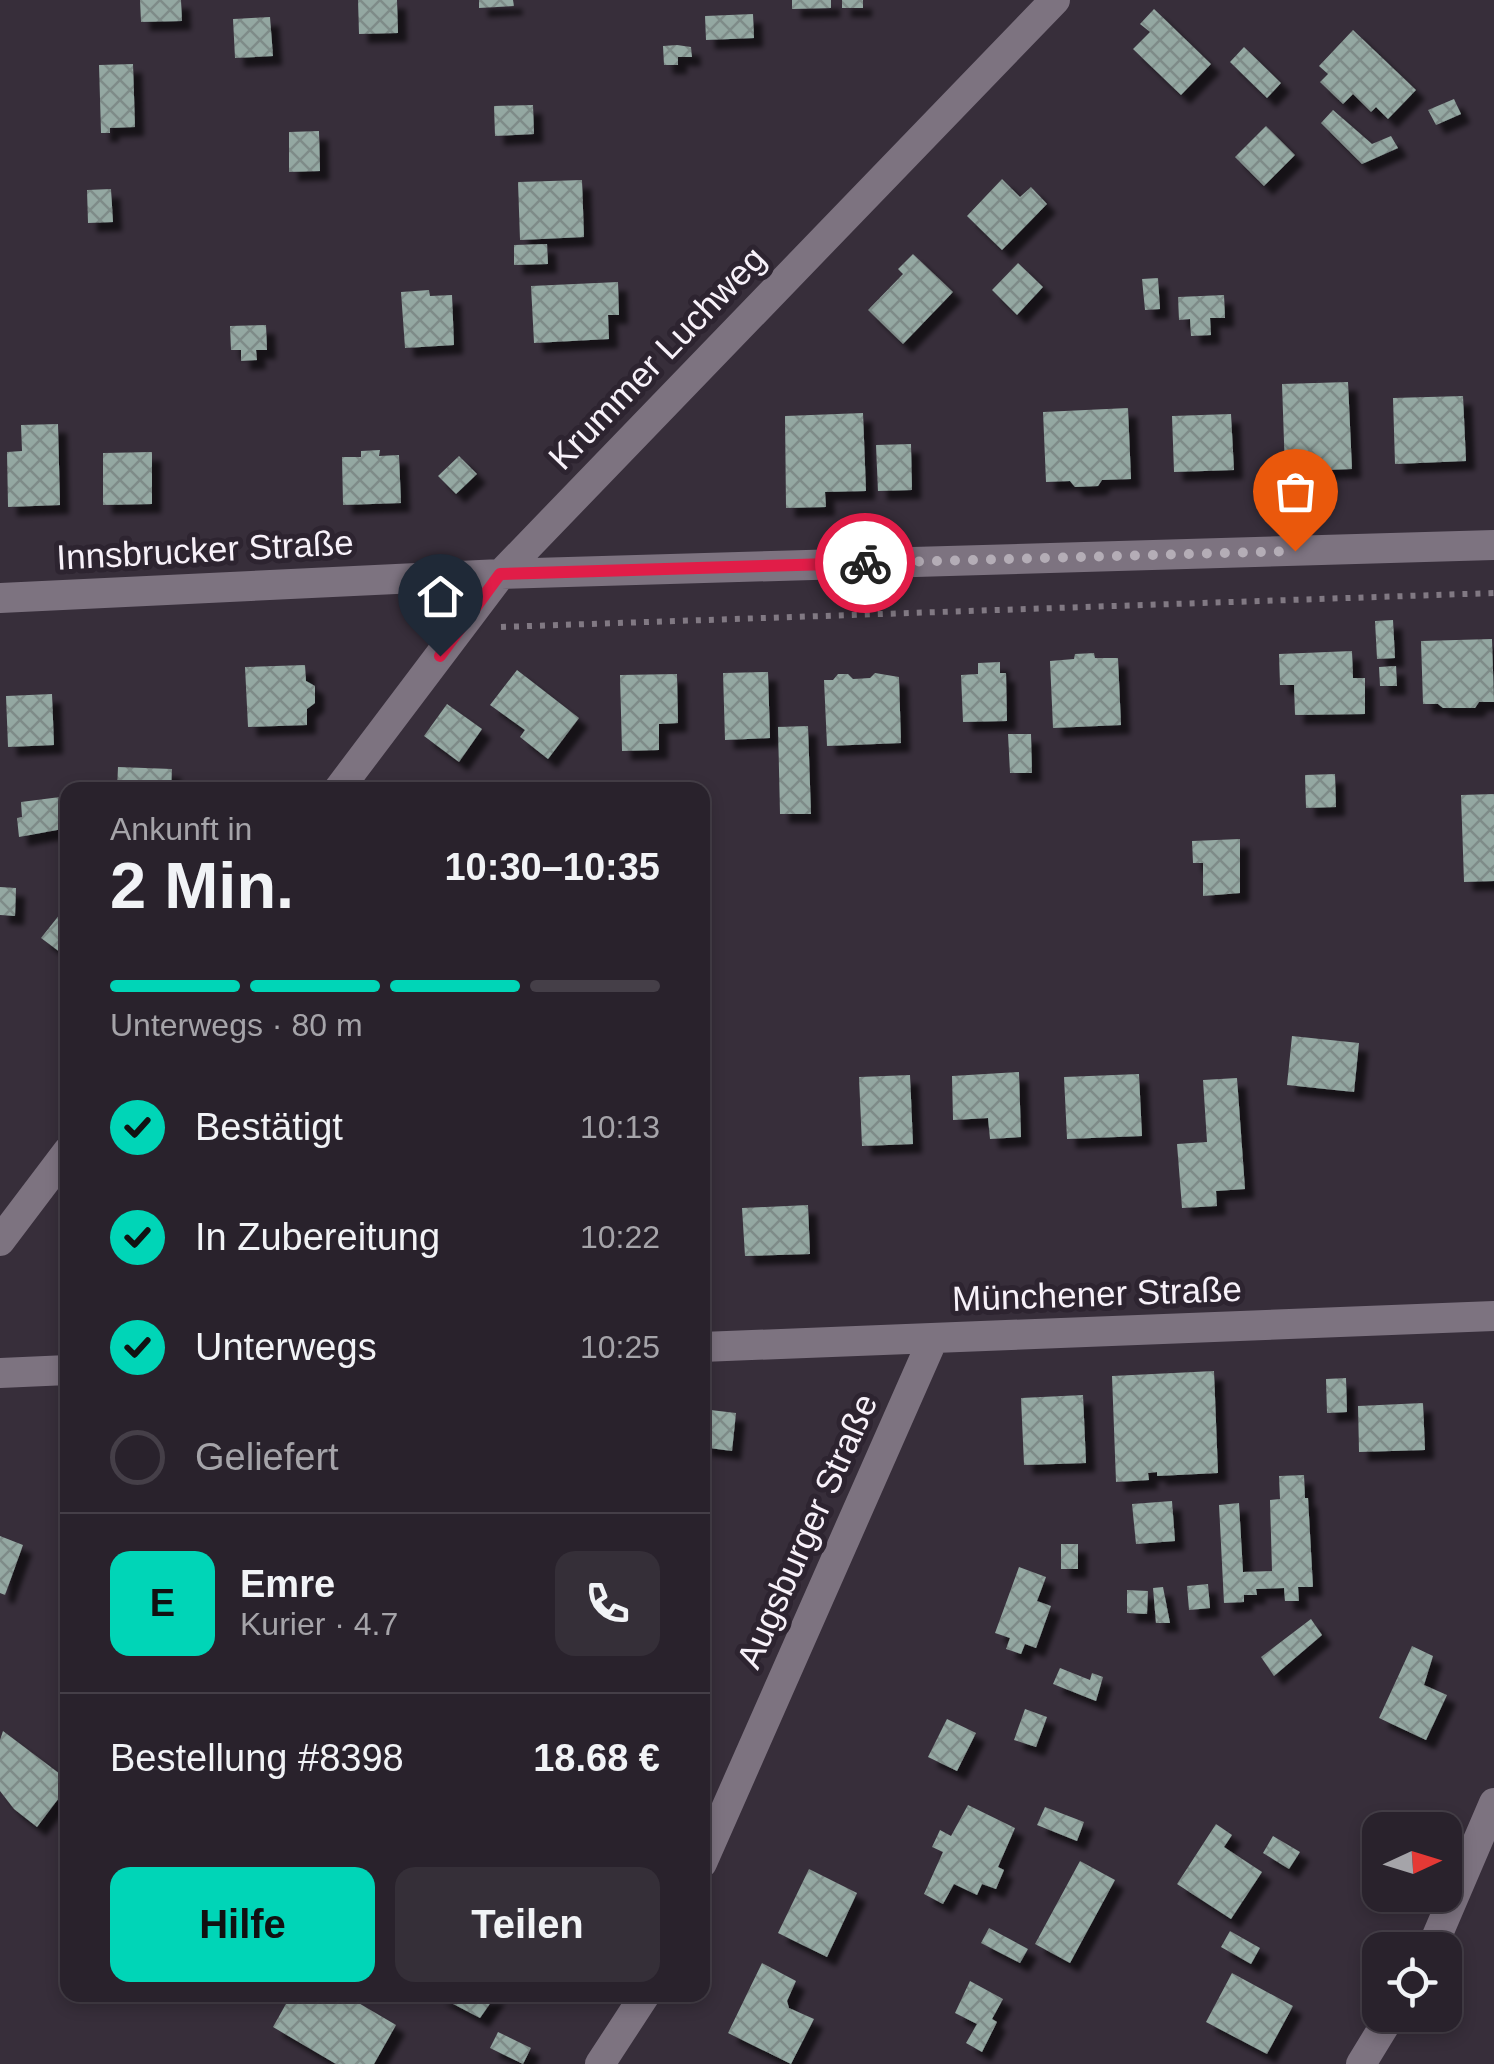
<!DOCTYPE html>
<html lang="de">
<head>
<meta charset="utf-8">
<style>
  :root { --surface:#29222c; --page:#352f38; --text:#f1f3f6; --muted:#a5a4a9; --line:#453f48; --accent:#00d5b7 }
  body { margin:0; font-family:Arial,sans-serif; background:var(--page); color:var(--text); height:100vh; display:flex; flex-direction:column; font-size:38px; white-space:nowrap }
  * { box-sizing:border-box; margin:0 }
  p { font-size:32px; color:var(--muted) }
  .icon { flex:none; width:55px; height:55px; fill:none; stroke:currentColor; stroke-width:2; stroke-linecap:round; stroke-linejoin:round }
  .map { position:relative; flex:1; overflow:hidden }
  .panel { position:absolute; left:60px; top:782px; width:650px; height:1220px; display:flex; flex-direction:column; background:var(--surface); border-radius:20px; box-shadow:0 5px 15px #0003,0 0 0 2px var(--line) }
  .panel>* { flex:none }
  .needle { width:65px; rotate:86deg }
  .controls { position:absolute; left:1362px; top:1812px; display:grid; gap:20px }
  .controls a { display:grid; place-items:center; width:100px; height:100px; border-radius:20px; background:var(--surface); box-shadow:0 5px 15px #0003,0 0 0 2px var(--line); font-size:50px }
  .pin { position:absolute; display:grid; place-items:center; width:85px; height:85px; color:#fff; margin:-102px -42px; border-radius:50% 50% 50% 0; rotate:-45deg; box-shadow:0 0 10px #0007 }
  .pin .icon { rotate:45deg }
  .courier { position:absolute; display:grid; place-items:center; width:100px; height:100px; margin:-50px; border:8px solid #e11d48; border-radius:50%; background:#fff; color:#222; box-shadow:0 2px 12px #0007 }
  .summary em { font-style:normal; font-weight:800 }
  .summary div { display:flex; flex-direction:column-reverse }
  .summary { display:flex; align-items:center; justify-content:space-between; height:170px; padding:0 50px }
  h1 { font-size:65px; font-weight:800; line-height:75px }
  .bar { display:grid; grid-template-columns:repeat(4,1fr); gap:15px 10px; align-content:center; height:120px; padding:0 50px }
  .bar i { height:12px; border-radius:8px; background:var(--line) }
  .bar .selected { background:var(--accent) }
  .bar p { grid-column:span 4 }
  .line { display:flex; align-items:center; gap:25px; padding:0 50px; border-top:2px solid var(--line) }
  .line div { flex:1 }
  .round { display:grid; place-items:center; flex:none; width:105px; height:105px; border-radius:20px; background:var(--page) }
  ol { padding:0 50px; list-style:none }
  li { display:flex; align-items:center; gap:30px; height:110px }
  li p { margin-inline-start:auto }
  li .icon { padding:10px; border-radius:50%; background:var(--accent); color:#111; stroke-width:4 }
  li:last-child { color:var(--muted) }
  li i { width:55px; height:55px; border:5px solid var(--line); border-radius:50% }
  .action { display:flex; gap:20px; margin-top:auto; padding:20px 50px }
  .action a { flex:1; height:115px; border-radius:20px; background:var(--accent); color:#111; font-size:40px; font-weight:800; line-height:115px; text-align:center }
  .action a+a { background:var(--page); color:var(--text) }
  .map>svg:first-child { display:block }
  .building { fill:url(#building-cross-hatch); filter:url(#shadow) }
  .lines { fill:none; stroke-linecap:round; stroke-linejoin:round }
  .path { stroke:#817983; stroke-width:6; stroke-dasharray:5 8; stroke-linecap:butt }
  .minor { stroke:#7d7380; stroke-width:30 }
  .done { stroke:#b4adb6; stroke-width:10; stroke-dasharray:0 18 }
  .route { stroke:#e11d48; stroke-width:12 }
  .labels { text-anchor:middle; stroke-width:10; stroke-linejoin:round; paint-order:stroke }
  .street-label { font-size:35px; fill:#f7f1f9; stroke:#2d2430 }
</style>
</head>
<body>
<div class="map">
<svg width="1494" height="2064" viewBox="0 0 1494 2064">
  <defs>
    <pattern id="building-cross-hatch" width="8" height="8" patternUnits="userSpaceOnUse" patternTransform="scale(2.5)"><rect width="8" height="8" fill="#94a8a2"/><path d="M0 0l8 8M0 8l8-8" fill="none" stroke="#7e8b88"/></pattern>
    <filter id="shadow"><feDropShadow dx="9" dy="9" stdDeviation="2.5" flood-color="#0009"/></filter>
  </defs>
  <rect width="100%" height="100%" fill="#372e3a"/>
  <!-- building -->
  <path class="building" d="M 140,0 L 181,0 L 182,21 L 141,22 Z
    M 358,0 L 397,0 L 398,33 L 359,34 Z
    M 479,0 L 513,0 L 514,6 L 479,8 Z
    M 792,0 L 831,0 L 831,8 L 792,9 Z
    M 842,0 L 863,0 L 863,8 L 842,8 Z
    M 1154,9 L 1211,64 L 1181,95 L 1133,49 L 1150,32 L 1140,24 Z
    M 753,14 L 754,38 L 706,40 L 705,16 Z
    M 270,17 L 273,56 L 235,58 L 233,19 Z
    M 1353,30 L 1416,90 L 1388,119 L 1376,107 L 1371,112 L 1353,94 L 1343,104 L 1320,82 L 1328,74 L 1319,66 Z
    M 677,45 L 691,47 L 692,57 L 678,57 L 678,65 L 664,65 L 663,46 Z
    M 1244,47 L 1281,83 L 1267,98 L 1230,62 Z
    M 133,64 L 135,127 L 110,128 L 110,133 L 101,133 L 99,65 Z
    M 1454,99 L 1461,114 L 1436,125 L 1428,110 Z
    M 533,105 L 534,134 L 495,136 L 494,106 Z
    M 1333,110 L 1372,144 L 1391,136 L 1398,148 L 1362,164 L 1321,123 Z
    M 1266,126 L 1295,155 L 1264,186 L 1235,157 Z
    M 319,131 L 320,171 L 289,172 L 289,132 Z
    M 1002,179 L 1020,197 L 1031,187 L 1047,204 L 1002,250 L 967,216 Z
    M 582,180 L 584,237 L 520,240 L 518,182 Z
    M 111,189 L 113,222 L 88,223 L 87,190 Z
    M 547,244 L 548,264 L 514,265 L 514,245 Z
    M 913,254 L 953,292 L 903,344 L 868,310 L 903,274 L 898,269 Z
    M 1018,263 L 1043,287 L 1017,315 L 992,290 Z
    M 1158,278 L 1160,309 L 1145,310 L 1142,279 Z
    M 618,282 L 619,315 L 608,315 L 609,339 L 534,343 L 531,286 Z
    M 429,290 L 430,296 L 452,295 L 454,345 L 405,348 L 401,292 Z
    M 1224,295 L 1225,318 L 1210,318 L 1211,335 L 1191,336 L 1190,319 L 1179,320 L 1178,297 Z
    M 266,325 L 267,350 L 256,350 L 257,360 L 241,361 L 241,350 L 231,350 L 230,326 Z
    M 1348,382 L 1352,469 L 1326,470 L 1316,476 L 1310,470 L 1285,471 L 1282,384 Z
    M 1463,396 L 1466,461 L 1395,464 L 1393,398 Z
    M 1128,408 L 1131,479 L 1102,480 L 1098,486 L 1075,487 L 1070,481 L 1046,482 L 1043,412 Z
    M 863,413 L 866,491 L 825,492 L 826,507 L 786,508 L 785,416 Z
    M 1231,414 L 1234,470 L 1174,472 L 1172,416 Z
    M 58,424 L 60,505 L 8,507 L 7,452 L 22,451 L 21,425 Z
    M 911,444 L 912,490 L 878,491 L 876,445 Z
    M 380,450 L 379,456 L 399,455 L 401,503 L 343,505 L 342,457 L 361,457 L 361,451 Z
    M 152,452 L 152,504 L 103,505 L 103,453 Z
    M 459,456 L 477,474 L 456,494 L 438,476 Z
    M 1393,620 L 1395,658 L 1377,659 L 1375,621 Z
    M 1492,639 L 1494,702 L 1479,702 L 1475,708 L 1443,708 L 1438,704 L 1423,704 L 1421,641 Z
    M 1352,651 L 1353,678 L 1365,678 L 1365,714 L 1295,715 L 1294,685 L 1280,685 L 1279,654 Z
    M 1094,653 L 1095,658 L 1118,658 L 1121,725 L 1053,728 L 1050,661 L 1074,659 L 1075,654 Z
    M 1000,662 L 1000,673 L 1006,673 L 1007,721 L 963,722 L 961,675 L 978,674 L 978,663 Z
    M 305,665 L 306,681 L 315,686 L 315,703 L 307,709 L 307,725 L 248,727 L 245,667 Z
    M 1396,666 L 1397,686 L 1380,686 L 1379,667 Z
    M 517,670 L 579,718 L 548,759 L 520,737 L 525,730 L 490,705 Z
    M 768,672 L 770,738 L 725,740 L 723,673 Z
    M 875,673 L 899,677 L 901,743 L 827,746 L 824,680 L 833,680 L 838,674 L 848,674 L 853,679 L 870,678 Z
    M 677,674 L 678,723 L 659,724 L 659,750 L 622,751 L 620,675 Z
    M 52,694 L 54,745 L 8,747 L 6,696 Z
    M 447,704 L 482,729 L 459,762 L 424,736 Z
    M 808,726 L 811,814 L 780,814 L 778,727 Z
    M 1008,734 L 1031,734 L 1032,773 L 1010,773 Z
    M 118,767 L 172,769 L 171,790 L 117,790 Z
    M 1335,774 L 1336,807 L 1306,808 L 1305,775 Z
    M 1494,794 L 1494,881 L 1464,882 L 1461,795 Z
    M 68,796 L 68,828 L 19,837 L 17,818 L 22,817 L 21,802 Z
    M 1240,839 L 1240,893 L 1203,896 L 1203,863 L 1193,863 L 1192,841 Z
    M 0,887 L 16,888 L 15,916 L 0,915 Z
    M 68,904 L 68,958 L 41,938 Z
    M 1292,1036 L 1359,1043 L 1354,1092 L 1287,1085 Z
    M 1019,1072 L 1021,1137 L 990,1139 L 988,1118 L 953,1120 L 952,1076 Z
    M 1139,1074 L 1142,1136 L 1067,1139 L 1064,1077 Z
    M 910,1075 L 913,1144 L 862,1146 L 859,1077 Z
    M 1237,1078 L 1245,1189 L 1216,1191 L 1217,1206 L 1182,1208 L 1177,1144 L 1207,1142 L 1203,1080 Z
    M 808,1205 L 810,1254 L 745,1256 L 742,1208 Z
    M 1214,1371 L 1218,1473 L 1157,1476 L 1157,1472 L 1148,1473 L 1149,1480 L 1116,1482 L 1112,1376 Z
    M 1346,1378 L 1347,1412 L 1327,1413 L 1326,1379 Z
    M 1083,1395 L 1086,1463 L 1024,1465 L 1021,1398 Z
    M 1423,1403 L 1425,1450 L 1359,1452 L 1358,1406 Z
    M 702,1409 L 736,1413 L 732,1451 L 702,1447 Z
    M 1304,1475 L 1305,1498 L 1308,1498 L 1313,1587 L 1298,1587 L 1299,1601 L 1285,1601 L 1284,1588 L 1256,1589 L 1257,1595 L 1244,1595 L 1244,1602 L 1224,1603 L 1219,1505 L 1239,1503 L 1243,1572 L 1272,1571 L 1270,1500 L 1280,1499 L 1279,1476 Z
    M 1172,1501 L 1175,1541 L 1136,1544 L 1132,1504 Z
    M 0,1536 L 23,1545 L 5,1595 L 0,1593 Z
    M 1061,1544 L 1078,1544 L 1078,1569 L 1061,1569 Z
    M 1019,1567 L 1046,1577 L 1037,1601 L 1051,1606 L 1036,1648 L 1025,1644 L 1021,1654 L 1006,1649 L 1010,1638 L 995,1633 Z
    M 1208,1584 L 1210,1608 L 1189,1610 L 1187,1586 Z
    M 1163,1587 L 1170,1623 L 1156,1623 L 1153,1588 Z
    M 1127,1590 L 1148,1591 L 1147,1614 L 1127,1613 Z
    M 1311,1619 L 1322,1635 L 1274,1676 L 1261,1657 Z
    M 1412,1646 L 1433,1656 L 1424,1685 L 1447,1695 L 1426,1740 L 1379,1718 Z
    M 1060,1668 L 1090,1680 L 1092,1673 L 1103,1677 L 1096,1701 L 1053,1684 Z
    M 1025,1709 L 1047,1717 L 1036,1747 L 1014,1740 Z
    M 947,1719 L 976,1733 L 957,1771 L 928,1757 Z
    M 3,1731 L 68,1780 L 68,1786 L 37,1827 L 14,1809 L 0,1791 L 0,1740 Z
    M 968,1805 L 1015,1828 L 998,1867 L 1004,1870 L 996,1889 L 982,1884 L 977,1895 L 954,1884 L 943,1904 L 924,1894 L 943,1852 L 932,1847 L 940,1830 L 951,1836 Z
    M 1045,1807 L 1084,1822 L 1077,1841 L 1037,1825 Z
    M 1216,1824 L 1232,1835 L 1224,1847 L 1262,1872 L 1231,1919 L 1177,1884 Z
    M 1273,1836 L 1300,1852 L 1289,1869 L 1263,1853 Z
    M 1080,1861 L 1115,1880 L 1070,1963 L 1035,1944 Z
    M 809,1869 L 857,1893 L 827,1957 L 778,1933 Z
    M 989,1928 L 1028,1949 L 1020,1963 L 981,1943 Z
    M 1230,1931 L 1260,1948 L 1251,1964 L 1221,1947 Z
    M 762,1963 L 796,1981 L 787,2001 L 789,2008 L 814,2019 L 791,2064 L 728,2033 Z
    M 1232,1973 L 1293,2006 L 1267,2054 L 1206,2022 Z
    M 970,1981 L 1003,1999 L 992,2019 L 997,2022 L 982,2052 L 966,2043 L 977,2024 L 955,2013 Z
    M 291,1995 L 345,1995 L 396,2025 L 374,2064 L 336,2064 L 273,2027 Z
    M 436,1995 L 496,1995 L 480,2018 Z
    M 498,2032 L 531,2048 L 523,2064 L 490,2048 Z"/>
  <g class="lines">
    <!-- path -->
    <path class="path" d="M 501,627 L 1494,593"/>
    <!-- minor -->
    <path class="minor" d="M 0,598 L 501,574 L 1494,545
      M 338,790 L 501,574 L 1055,0
      M 0,1241 L 68,1151
      M 702,1347 L 1494,1316
      M 0,1373 L 68,1370
      M 702,1863 L 933,1339
      M 1431,1950 L 1494,1803
      M 600,2064 L 645,1995
      M 1361,2064 L 1391,2015"/>
  </g>
  <g class="lines">
    <!-- done -->
    <path class="done" d="M 865,563 L 1295,551"/>
    <!-- route -->
    <path class="route" d="M 440,656 L 500,574 L 865,563"/>
  </g>
  <g class="labels">
    <!-- street labels -->
    <g class="street-label">
      <text transform="translate(657 358) rotate(-46)" y="12">Krummer Luchweg</text>
      <text transform="translate(205 550) rotate(-3)" y="12">Innsbrucker Straße</text>
      <text transform="translate(1097 1294) rotate(-2)" y="12">Münchener Straße</text>
      <text transform="translate(807 1531) rotate(-66)" y="12">Augsburger Straße</text>
    </g>
  </g>
</svg>
<div class="controls">
<a><svg class="needle" viewBox="-14 -14 28 28"><path d="M0-13l5 13h-10z" fill="#e53935"/><path d="M0 13l5-13h-10z" fill="#a5a4a9"/></svg></a>
<a><svg class="icon" aria-label="locate" viewBox="0 0 24 24"><circle cx="12" cy="12" r="6"/><path d="M12 2v4M12 18v4M2 12h4M18 12h4"/></svg></a>
</div>
<div class="pin" style="left:1295px;top:551px;background:#ea580c"><svg class="icon" aria-label="bag" viewBox="0 0 24 24"><path d="M5 8h14l-1 12H6zM9 8a3 3 0 0 1 6 0"/></svg></div>
<div class="pin" style="left:440px;top:656px;background:#1f2937"><svg class="icon" aria-label="home" viewBox="0 0 24 24"><path d="M3 11l9-7 9 7M6 9v11h12V9"/></svg></div>
<div class="courier" style="left:865px;top:563px"><svg class="icon" aria-label="bike" viewBox="0 0 24 24"><circle cx="6" cy="16" r="4"/><circle cx="18" cy="16" r="4"/><path d="M6 16l4-8h5l3 8M10 8l3 8H6M13 5h3"/></svg></div>
<section class="panel">
<div class="summary"><div><h1>2 Min.</h1><p>Ankunft in</p></div><em>10:30–10:35</em></div>
<div class="bar"><i class="selected"></i><i class="selected"></i><i class="selected"></i><i></i><p>Unterwegs · 80 m</p></div>
<ol>
<li><svg class="icon" aria-label="check" viewBox="0 0 24 24"><path d="M5 12l5 5 9-10"/></svg>Bestätigt<p>10:13</p></li>
<li><svg class="icon" aria-label="check" viewBox="0 0 24 24"><path d="M5 12l5 5 9-10"/></svg>In Zubereitung<p>10:22</p></li>
<li><svg class="icon" aria-label="check" viewBox="0 0 24 24"><path d="M5 12l5 5 9-10"/></svg>Unterwegs<p>10:25</p></li>
<li><i></i>Geliefert</li>
</ol>
<div class="line" style="height:180px"><b class="round" style="background:var(--accent);color:#111">E</b><div><b>Emre</b><p>Kurier · 4.7</p></div><a class="round"><svg class="icon" aria-label="phone" viewBox="0 0 24 24"><path d="M5 4h4l2 5-3 2q2 4 5 5l2-3 5 2v4C11 20 4 13 5 4z"/></svg></a></div>
<div class="line" style="height:130px"><div>Bestellung #8398</div><b>18.68 €</b></div>
<div class="action"><a>Hilfe</a><a>Teilen</a></div>
</section>
</div>
</body>
</html>
